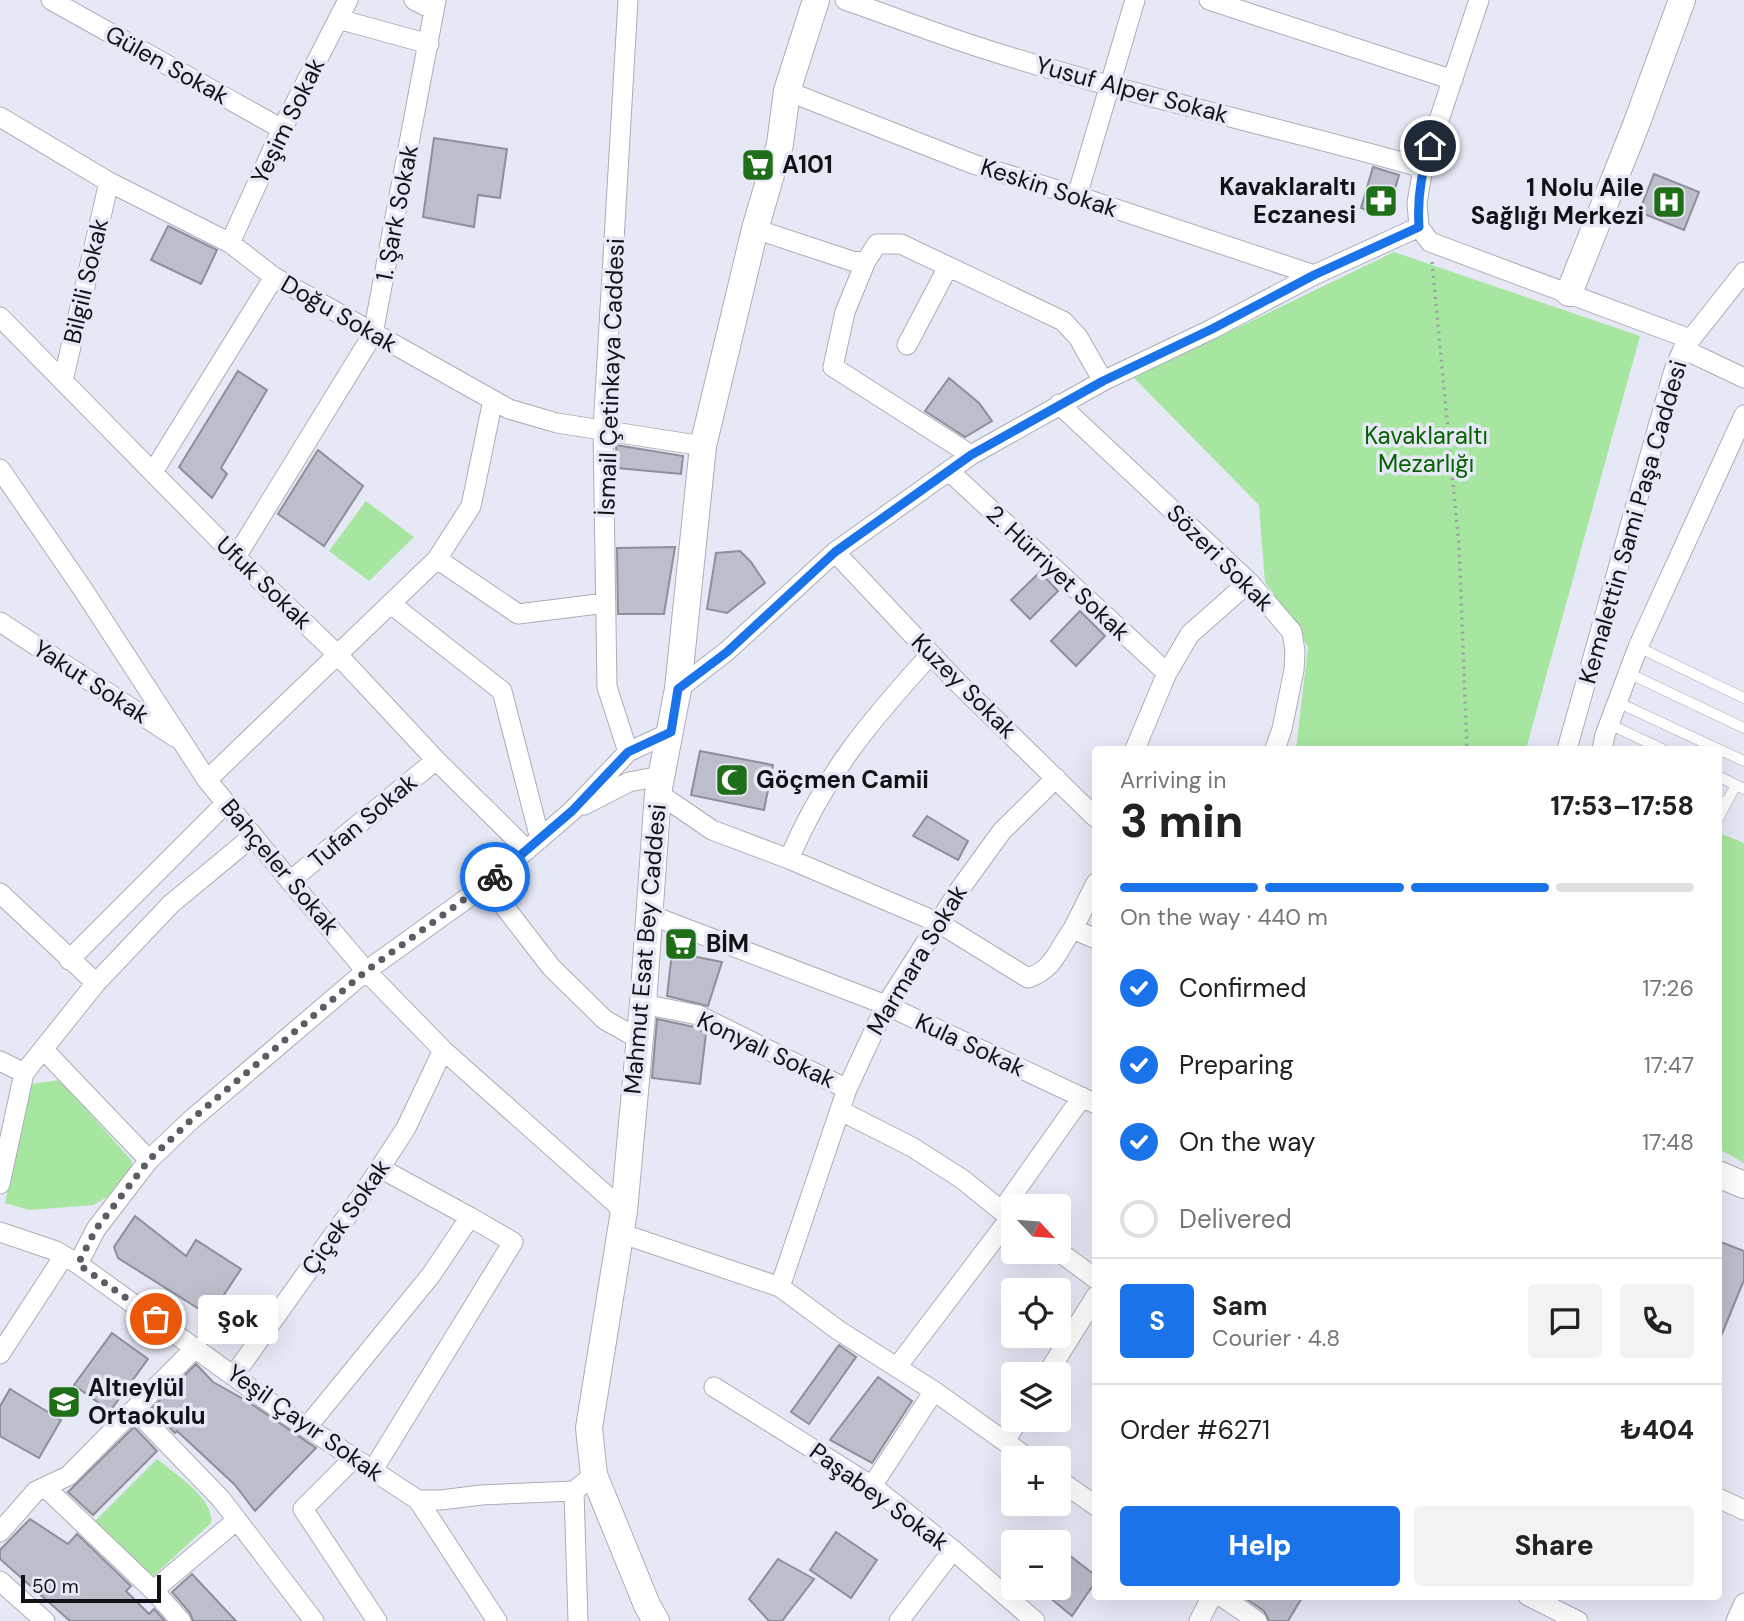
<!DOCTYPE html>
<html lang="en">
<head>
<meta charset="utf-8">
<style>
  :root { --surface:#fff; --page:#f2f2f2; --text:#222; --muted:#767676; --line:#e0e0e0; --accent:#1a73e8 }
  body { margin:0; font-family:"DM Sans",sans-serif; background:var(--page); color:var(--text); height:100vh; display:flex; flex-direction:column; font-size:26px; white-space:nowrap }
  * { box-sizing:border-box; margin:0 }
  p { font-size:23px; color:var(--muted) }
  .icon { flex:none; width:38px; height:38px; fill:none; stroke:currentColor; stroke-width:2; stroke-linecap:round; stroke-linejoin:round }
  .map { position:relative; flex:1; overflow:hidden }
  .panel { position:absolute; left:1092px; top:746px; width:630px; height:854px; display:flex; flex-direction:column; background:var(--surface); border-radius:7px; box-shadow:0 7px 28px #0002 }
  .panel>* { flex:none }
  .needle { width:46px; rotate:116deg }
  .buttons { position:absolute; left:1001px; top:1194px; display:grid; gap:14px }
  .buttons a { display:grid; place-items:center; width:70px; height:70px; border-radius:7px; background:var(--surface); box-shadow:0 7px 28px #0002; font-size:35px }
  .scale { position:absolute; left:21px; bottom:18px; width:140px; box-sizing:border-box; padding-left:7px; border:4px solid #111216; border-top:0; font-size:19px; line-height:24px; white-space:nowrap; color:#111216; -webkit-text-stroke:5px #e6e8f5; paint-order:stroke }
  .pin { position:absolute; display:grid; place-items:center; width:60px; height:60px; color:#fff; margin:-30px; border:4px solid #fff; border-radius:50%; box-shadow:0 2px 7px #0007 }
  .courier { position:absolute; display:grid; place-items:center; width:70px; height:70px; margin:-35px; border:5px solid #1a73e8; border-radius:50%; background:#fff; color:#222; box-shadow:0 2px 9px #0007 }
  .bubble { position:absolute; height:49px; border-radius:7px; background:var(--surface); box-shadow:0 7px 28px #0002; font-size:23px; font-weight:800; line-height:49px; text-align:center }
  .overview em { font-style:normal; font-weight:800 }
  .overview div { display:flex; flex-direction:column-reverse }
  .overview { display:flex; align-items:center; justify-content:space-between; height:119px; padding:0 28px }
  h1 { font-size:46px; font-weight:800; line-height:52px }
  .bar { display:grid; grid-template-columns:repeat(4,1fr); gap:10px 7px; align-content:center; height:84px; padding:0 28px }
  .bar i { height:9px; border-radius:5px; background:var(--line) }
  .bar .selected { background:var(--accent) }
  .bar p { grid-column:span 4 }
  .line { display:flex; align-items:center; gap:18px; padding:0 28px; border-top:2px solid var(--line) }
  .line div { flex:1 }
  .round { display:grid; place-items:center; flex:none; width:74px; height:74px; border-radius:7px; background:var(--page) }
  ol { padding:0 28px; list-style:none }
  li { display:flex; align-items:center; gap:21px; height:77px }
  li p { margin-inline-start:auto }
  li .icon { padding:7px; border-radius:50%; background:var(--accent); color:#fff; stroke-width:4 }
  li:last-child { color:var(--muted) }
  li i { width:38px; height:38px; border:4px solid var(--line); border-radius:50% }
  .button { display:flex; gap:14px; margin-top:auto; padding:14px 28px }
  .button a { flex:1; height:80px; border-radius:7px; background:var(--accent); color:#fff; font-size:28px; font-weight:800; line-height:80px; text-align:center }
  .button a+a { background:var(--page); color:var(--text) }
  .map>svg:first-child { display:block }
  .green { fill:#a7e6a0 }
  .building { fill:#bcbeca; stroke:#8d8f9b; stroke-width:2 }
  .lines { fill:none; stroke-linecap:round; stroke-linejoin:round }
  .lane-casing { stroke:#abadb9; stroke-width:11 }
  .street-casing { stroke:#abadb9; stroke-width:21 }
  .secondary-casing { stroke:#abadb9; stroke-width:28 }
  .path { stroke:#9ea0aa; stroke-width:3.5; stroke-dasharray:2 5; stroke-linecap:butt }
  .lane { stroke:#fff; stroke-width:10 }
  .street { stroke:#fff; stroke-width:19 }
  .secondary { stroke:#fff; stroke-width:26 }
  .done { stroke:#5c5d64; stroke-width:7; stroke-dasharray:0 12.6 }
  .route { stroke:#1a73e8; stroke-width:9 }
  .labels { text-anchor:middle; stroke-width:7; stroke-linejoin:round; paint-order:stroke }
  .street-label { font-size:24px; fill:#111216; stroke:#e6e8f5 }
  .poi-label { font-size:24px; font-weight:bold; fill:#111216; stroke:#e6e8f5; text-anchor:start }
  .park-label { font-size:24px; fill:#066200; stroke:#e6e8f5 }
</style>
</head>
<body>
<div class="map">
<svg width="1744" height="1621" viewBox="0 0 1744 1621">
  <rect width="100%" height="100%" fill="#e6e8f5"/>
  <!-- green -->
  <path class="green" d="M 1394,252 L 1640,336 L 1526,749 L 1296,749 L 1308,647 L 1265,582 L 1259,505 L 1134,378 Z
    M 366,501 L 414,537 L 369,581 L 329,551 Z
    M 1719,833 L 1744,843 L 1744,1163 L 1719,1149 Z
    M 60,1080 L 132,1161 L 131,1171 L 116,1192 L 93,1205 L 29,1210 L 5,1203 L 31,1084 Z
    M 157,1459 C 175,1474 215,1499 211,1523 L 150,1579 L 92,1524 Z"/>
  <!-- building -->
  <path class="building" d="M 434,138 L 507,149 L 500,198 L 478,195 L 474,227 L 423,217 Z
    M 1373,167 L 1399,175 L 1394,192 L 1379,215 L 1361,208 Z
    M 1654,174 L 1699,192 L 1684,230 L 1639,212 Z
    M 168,226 L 217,250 L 201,284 L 151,260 Z
    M 238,371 L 267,390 L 221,468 L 227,474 L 212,498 L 179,467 Z
    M 949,378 L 979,403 L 992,421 L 965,437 L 925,411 Z
    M 616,445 L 683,456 L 681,474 L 617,468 Z
    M 318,450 L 363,486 L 324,546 L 278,514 Z
    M 675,547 L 664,614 L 618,614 L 617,548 Z
    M 740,551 L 751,562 L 765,583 L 727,613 L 707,609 L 716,553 Z
    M 1040,572 L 1058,591 L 1030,619 L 1011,600 Z
    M 1080,611 L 1105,636 L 1076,666 L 1051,641 Z
    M 700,751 L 773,765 L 764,810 L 691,795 Z
    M 927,816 L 968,841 L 958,860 L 913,836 Z
    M 672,952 L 722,962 L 708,1006 L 667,996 Z
    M 657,1019 L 694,1027 L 706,1033 L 700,1084 L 652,1078 Z
    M 135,1216 L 186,1256 L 196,1240 L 241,1269 L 210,1316 L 118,1258 L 114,1247 Z
    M 1718,1241 L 1744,1251 L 1744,1280 L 1719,1341 Z
    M 112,1333 L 148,1359 L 110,1411 L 74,1385 Z
    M 839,1345 L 856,1357 L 809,1424 L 791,1412 Z
    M 196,1364 L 213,1382 L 247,1401 L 316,1448 L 255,1511 L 235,1485 L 177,1431 L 175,1433 L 151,1409 Z
    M 878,1377 L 912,1401 L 872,1463 L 830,1440 Z
    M 10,1389 L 61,1420 L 39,1458 L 0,1436 L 0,1406 Z
    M 134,1427 L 157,1451 L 93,1515 L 68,1492 Z
    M 30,1519 L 68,1544 L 77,1534 L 131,1586 L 126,1591 L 149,1614 L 154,1609 L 165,1621 L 70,1621 L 0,1559 L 0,1550 Z
    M 836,1532 L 877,1560 L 851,1598 L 810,1570 Z
    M 1069,1555 L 1096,1576 L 1096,1581 L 1072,1616 L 1037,1587 L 1059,1587 L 1059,1568 Z
    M 778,1559 L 814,1579 L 782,1621 L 769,1621 L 749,1599 Z
    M 192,1574 L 236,1621 L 193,1621 L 190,1613 L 172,1592 Z
    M 1242,1596 L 1303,1596 L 1288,1621 L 1269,1621 L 1264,1611 Z"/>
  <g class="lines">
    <defs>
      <path id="lane" d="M 1638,647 L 1744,698
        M 1628,673 L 1744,728
        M 1617,702 L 1718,749
        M 1609,724 L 1662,749
        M 1718,749 L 1744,761
        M 1718,776 L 1744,789
        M 1718,800 L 1726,803 L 1736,785
        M 1718,819 L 1726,803"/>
      <path id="street" d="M 51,0 L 282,129
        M 414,0 L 434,10
        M 845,0 C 894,17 942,36 991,51 C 1133,96 1279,127 1423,168
        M 1209,0 L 1453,80
        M 338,19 L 429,44
        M 787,91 L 973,164 L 1077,196 L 1314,275
        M 0,117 L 109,182 L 230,243 L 274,277 L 509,409 L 557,423 L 703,446
        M 1077,196 L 1135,0
        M 1419,227 L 1430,242 L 1690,339
        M 1419,227 L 1417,203 L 1423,168 L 1479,0
        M 755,229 L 855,262 L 866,261 L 877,244 L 901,244 L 1063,321 L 1078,337 L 1103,381
        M 230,243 L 282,129 L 348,0
        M 866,261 L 845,312 L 833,367 L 971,455
        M 0,317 L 236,557 L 337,654 L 436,760 L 527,850
        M 907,345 L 948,267
        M 1683,349 L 1744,378
        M 63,381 L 109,182
        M 1059,404 L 1249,582 L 1292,632 L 1295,651 L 1294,670 L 1282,729 L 1275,749
        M 0,469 L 82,588 L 207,780 L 290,881 L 366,971 L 443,1050 L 624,1211
        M 949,471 L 1167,673
        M 153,472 L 274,277
        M 835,552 L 958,683 L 1096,818
        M 236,557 L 373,334 L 436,0
        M 437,559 L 518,614 L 606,603
        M 391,604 L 502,691 L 540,839
        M 0,622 L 175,737
        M 678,689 L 727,651 L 835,552 L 971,455 L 1103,381 L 1212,329 L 1314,275 L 1419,227
        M 1135,749 L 1167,673 L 1190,634 L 1249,582
        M 1567,749 L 1674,370 L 1683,349 L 1744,272
        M 1602,749 L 1605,735 L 1638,647 L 1744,415
        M 628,752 L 607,687 L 603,429 L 628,0
        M 207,780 L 437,559 L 471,506 L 493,400
        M 658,793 L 712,830 L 789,859 L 939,923 L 1028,978 C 1055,969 1057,950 1073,929 L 1096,939
        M 584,805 L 629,782 L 661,776
        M 789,859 C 825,774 870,721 931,654
        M 290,881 L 436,760
        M 487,884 L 551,967 L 605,1020 L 639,1039
        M 0,893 L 96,983
        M 648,914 L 886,1005 L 1096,1104
        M 1073,929 L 1096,883
        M 69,960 L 226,803
        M 643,1004 L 698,1015 L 847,1089
        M 43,1049 L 149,1160
        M 0,1061 L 24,1073
        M 841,1111 L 912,1147 L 962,1179 L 1013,1220
        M 0,1184 L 24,1073 L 96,983 L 171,904 L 253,836
        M 1002,1210 L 1082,1097
        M 0,1232 L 56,1251 L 78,1264 L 282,1411 L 418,1500 L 441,1500 L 481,1495 L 574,1491 L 594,1475
        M 620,1233 L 780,1287 L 838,1330 L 934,1391 L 1028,1458
        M 1058,1251 L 1096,1279
        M 78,1264 L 96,1229 L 149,1160 L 191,1120 L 366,971 L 487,884 L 572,811 L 628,752 L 671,732
        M 780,1287 L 847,1089 L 886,1005 L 960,889 L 1002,831 L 1056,778
        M 0,1354 L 64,1256
        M 897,1367 L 1010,1218
        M 1047,1374 L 1096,1296
        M 234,1375 L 367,1188 L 406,1128 L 443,1050
        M 714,1387 L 872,1486 L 953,1550 L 1035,1621
        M 135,1410 L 221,1499 L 314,1621
        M 307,1427 L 431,1275 L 470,1217 L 380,1168
        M 1005,1441 L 1019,1419
        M 354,1458 L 303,1509 L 377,1621
        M 373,1470 L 513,1242 L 470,1217
        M 1059,1480 L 1096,1506
        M 872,1486 L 934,1391
        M 45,1487 L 155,1592
        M 574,1491 L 578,1621
        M 1718,1498 L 1744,1510
        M 418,1500 L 497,1621
        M 0,1532 L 36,1491 L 68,1476 L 196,1347
        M 0,1581 L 45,1621
        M 1221,1596 L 1257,1621
        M 1528,1596 L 1578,1621
        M 181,1621 L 155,1592 L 162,1583 L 237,1520
        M 899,1621 L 953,1550
        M 1199,1621 L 1212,1596
        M 1736,1621 L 1744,1603"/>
      <path id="secondary" d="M 1569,293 L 1636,125 L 1682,0
        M 1718,1174 L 1744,1185
        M 656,1621 L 647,1605 L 594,1475 L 589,1428 L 624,1211 L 643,1004 L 658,793 L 678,689 L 703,446 L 755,229 L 780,144 L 787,91 L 816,0"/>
    </defs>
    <!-- lane casing -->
    <use href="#lane" class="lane-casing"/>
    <!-- street casing -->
    <use href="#street" class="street-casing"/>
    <!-- secondary casing -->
    <use href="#secondary" class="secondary-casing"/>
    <!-- path -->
    <path class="path" d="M 1432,262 L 1459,546 L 1467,749"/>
    <!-- lane -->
    <use href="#lane" class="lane"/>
    <!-- street -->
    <use href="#street" class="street"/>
    <!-- secondary -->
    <use href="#secondary" class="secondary"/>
  </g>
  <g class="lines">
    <!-- done -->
    <path class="done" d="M 156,1319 L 78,1264 L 96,1229 L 149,1160 L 191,1120 L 366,971 L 495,877"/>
    <!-- route -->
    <path class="route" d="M 495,877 L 572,811 L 628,752 L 671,732 L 678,689 L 727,652 L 835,552 L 971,455 L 1103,381 L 1212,329 L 1314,275 L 1419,227 C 1417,198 1421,173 1430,146"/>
  </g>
  <!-- icons -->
  <defs>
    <symbol id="supermarket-square" viewBox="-11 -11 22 22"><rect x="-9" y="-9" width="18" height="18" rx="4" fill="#1e6f17" stroke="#e6e8f5"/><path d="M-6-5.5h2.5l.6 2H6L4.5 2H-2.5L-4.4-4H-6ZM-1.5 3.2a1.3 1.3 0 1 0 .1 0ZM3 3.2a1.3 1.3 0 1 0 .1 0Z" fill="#fff"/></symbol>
    <symbol id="pharmacy-square" viewBox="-11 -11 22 22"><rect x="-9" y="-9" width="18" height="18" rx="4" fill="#1e6f17" stroke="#e6e8f5"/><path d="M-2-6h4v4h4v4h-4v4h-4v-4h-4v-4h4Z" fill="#fff"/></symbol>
    <symbol id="hospital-square" viewBox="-11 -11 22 22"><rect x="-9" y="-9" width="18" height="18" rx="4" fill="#1e6f17" stroke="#e6e8f5"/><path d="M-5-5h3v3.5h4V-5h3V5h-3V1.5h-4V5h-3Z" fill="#fff"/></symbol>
    <symbol id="mosque-square" viewBox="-11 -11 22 22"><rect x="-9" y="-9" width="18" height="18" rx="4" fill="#1e6f17" stroke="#e6e8f5"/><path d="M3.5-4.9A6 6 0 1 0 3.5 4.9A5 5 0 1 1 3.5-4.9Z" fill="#fff"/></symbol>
    <symbol id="school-square" viewBox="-11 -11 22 22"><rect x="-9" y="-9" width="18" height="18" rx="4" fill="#1e6f17" stroke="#e6e8f5"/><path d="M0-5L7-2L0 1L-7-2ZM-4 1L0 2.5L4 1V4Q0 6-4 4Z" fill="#fff"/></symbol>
  </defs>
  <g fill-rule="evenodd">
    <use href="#supermarket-square" x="739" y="146" width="38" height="38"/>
    <use href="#pharmacy-square" x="1362" y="182" width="38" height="38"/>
    <use href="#hospital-square" x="1650" y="183" width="38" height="38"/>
    <use href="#mosque-square" x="713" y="761" width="38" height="38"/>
    <use href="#supermarket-square" x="662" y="925" width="38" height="38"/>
    <use href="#school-square" x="45" y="1383" width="38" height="38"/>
  </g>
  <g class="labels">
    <!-- street labels -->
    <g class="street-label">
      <text transform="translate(167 65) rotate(29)" y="8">Gülen Sokak</text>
      <text transform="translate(1132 90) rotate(15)" y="8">Yusuf Alper Sokak</text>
      <text transform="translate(288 121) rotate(-64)" y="8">Yeşim Sokak</text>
      <text transform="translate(1049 188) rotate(18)" y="8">Keskin Sokak</text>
      <text transform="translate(397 213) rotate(-79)" y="8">1. Şark Sokak</text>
      <text transform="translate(86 281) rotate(-77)" y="8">Bilgili Sokak</text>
      <text transform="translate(339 314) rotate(30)" y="8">Doğu Sokak</text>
      <text transform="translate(611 377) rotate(-88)" y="8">İsmail Çetinkaya Caddesi</text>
      <text transform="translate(1633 522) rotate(-74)" y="8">Kemalettin Sami Paşa Caddesi</text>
      <text transform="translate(1220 558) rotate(45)" y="8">Sözeri Sokak</text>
      <text transform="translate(1058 573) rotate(43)" y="8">2. Hürriyet Sokak</text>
      <text transform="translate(264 583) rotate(44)" y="8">Ufuk Sokak</text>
      <text transform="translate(91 682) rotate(33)" y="8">Yakut Sokak</text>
      <text transform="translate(964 686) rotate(45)" y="8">Kuzey Sokak</text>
      <text transform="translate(363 821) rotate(-40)" y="8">Tufan Sokak</text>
      <text transform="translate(280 867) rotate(50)" y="8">Bahçeler Sokak</text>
      <text transform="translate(645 949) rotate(-85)" y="8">Mahmut Esat Bey Caddesi</text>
      <text transform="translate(917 960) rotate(-59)" y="8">Marmara Sokak</text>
      <text transform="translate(970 1045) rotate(25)" y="8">Kula Sokak</text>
      <text transform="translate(766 1050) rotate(25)" y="8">Konyalı Sokak</text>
      <text transform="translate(346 1217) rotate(-55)" y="8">Çiçek Sokak</text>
      <text transform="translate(305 1423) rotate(35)" y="8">Yeşil Çayır Sokak</text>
      <text transform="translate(879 1497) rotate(36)" y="8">Paşabey Sokak</text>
    </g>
    <!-- poi labels -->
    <g class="poi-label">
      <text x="782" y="173">A101</text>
      <text x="1356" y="195" text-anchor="end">Kavaklaraltı<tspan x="1356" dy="28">Eczanesi</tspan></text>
      <text x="1644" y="196" text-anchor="end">1 Nolu Aile<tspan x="1644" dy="28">Sağlığı Merkezi</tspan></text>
      <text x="756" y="788">Göçmen Camii</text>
      <text x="706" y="952">BİM</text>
      <text x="88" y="1396">Altıeylül<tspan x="88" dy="28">Ortaokulu</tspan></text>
    </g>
    <!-- park labels -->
    <g class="park-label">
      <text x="1426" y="444">Kavaklaraltı<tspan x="1426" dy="28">Mezarlığı</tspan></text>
    </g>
  </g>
</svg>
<div class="buttons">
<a><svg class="needle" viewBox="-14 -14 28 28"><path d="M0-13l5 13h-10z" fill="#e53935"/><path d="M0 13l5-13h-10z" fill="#767676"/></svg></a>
<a><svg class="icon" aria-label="locate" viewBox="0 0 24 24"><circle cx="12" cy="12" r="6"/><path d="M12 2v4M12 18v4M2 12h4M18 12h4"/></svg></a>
<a><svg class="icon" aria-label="layers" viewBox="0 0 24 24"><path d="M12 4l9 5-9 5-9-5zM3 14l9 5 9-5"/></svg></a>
<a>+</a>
<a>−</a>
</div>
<div class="scale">50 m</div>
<div class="pin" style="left:156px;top:1319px;background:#ea580c"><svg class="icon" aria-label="bag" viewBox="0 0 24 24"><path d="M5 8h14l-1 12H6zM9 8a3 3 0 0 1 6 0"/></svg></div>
<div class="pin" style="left:1430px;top:146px;background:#1f2937"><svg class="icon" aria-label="home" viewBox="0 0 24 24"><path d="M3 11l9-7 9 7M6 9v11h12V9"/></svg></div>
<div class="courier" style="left:495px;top:877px"><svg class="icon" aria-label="bike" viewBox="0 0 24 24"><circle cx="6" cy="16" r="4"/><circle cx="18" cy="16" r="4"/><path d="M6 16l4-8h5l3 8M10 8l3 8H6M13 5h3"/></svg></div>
<div class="bubble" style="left:198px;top:1295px;width:80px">Şok</div>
<section class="panel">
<div class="overview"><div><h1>3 min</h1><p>Arriving in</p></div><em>17:53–17:58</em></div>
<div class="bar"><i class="selected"></i><i class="selected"></i><i class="selected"></i><i></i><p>On the way · 440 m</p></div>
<ol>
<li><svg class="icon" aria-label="check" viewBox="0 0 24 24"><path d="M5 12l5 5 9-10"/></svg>Confirmed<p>17:26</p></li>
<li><svg class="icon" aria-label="check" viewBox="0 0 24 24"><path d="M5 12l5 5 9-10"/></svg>Preparing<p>17:47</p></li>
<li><svg class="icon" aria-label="check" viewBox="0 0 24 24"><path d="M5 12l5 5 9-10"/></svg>On the way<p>17:48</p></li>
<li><i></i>Delivered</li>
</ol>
<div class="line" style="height:126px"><b class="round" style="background:var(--accent);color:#fff">S</b><div><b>Sam</b><p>Courier · 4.8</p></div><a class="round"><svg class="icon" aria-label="chat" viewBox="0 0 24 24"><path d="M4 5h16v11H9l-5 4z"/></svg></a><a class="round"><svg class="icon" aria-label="phone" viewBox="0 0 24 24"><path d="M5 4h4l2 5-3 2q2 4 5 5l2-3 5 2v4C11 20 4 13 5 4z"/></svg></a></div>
<div class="line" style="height:91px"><div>Order #6271</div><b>₺404</b></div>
<div class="button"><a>Help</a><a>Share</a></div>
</section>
</div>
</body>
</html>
